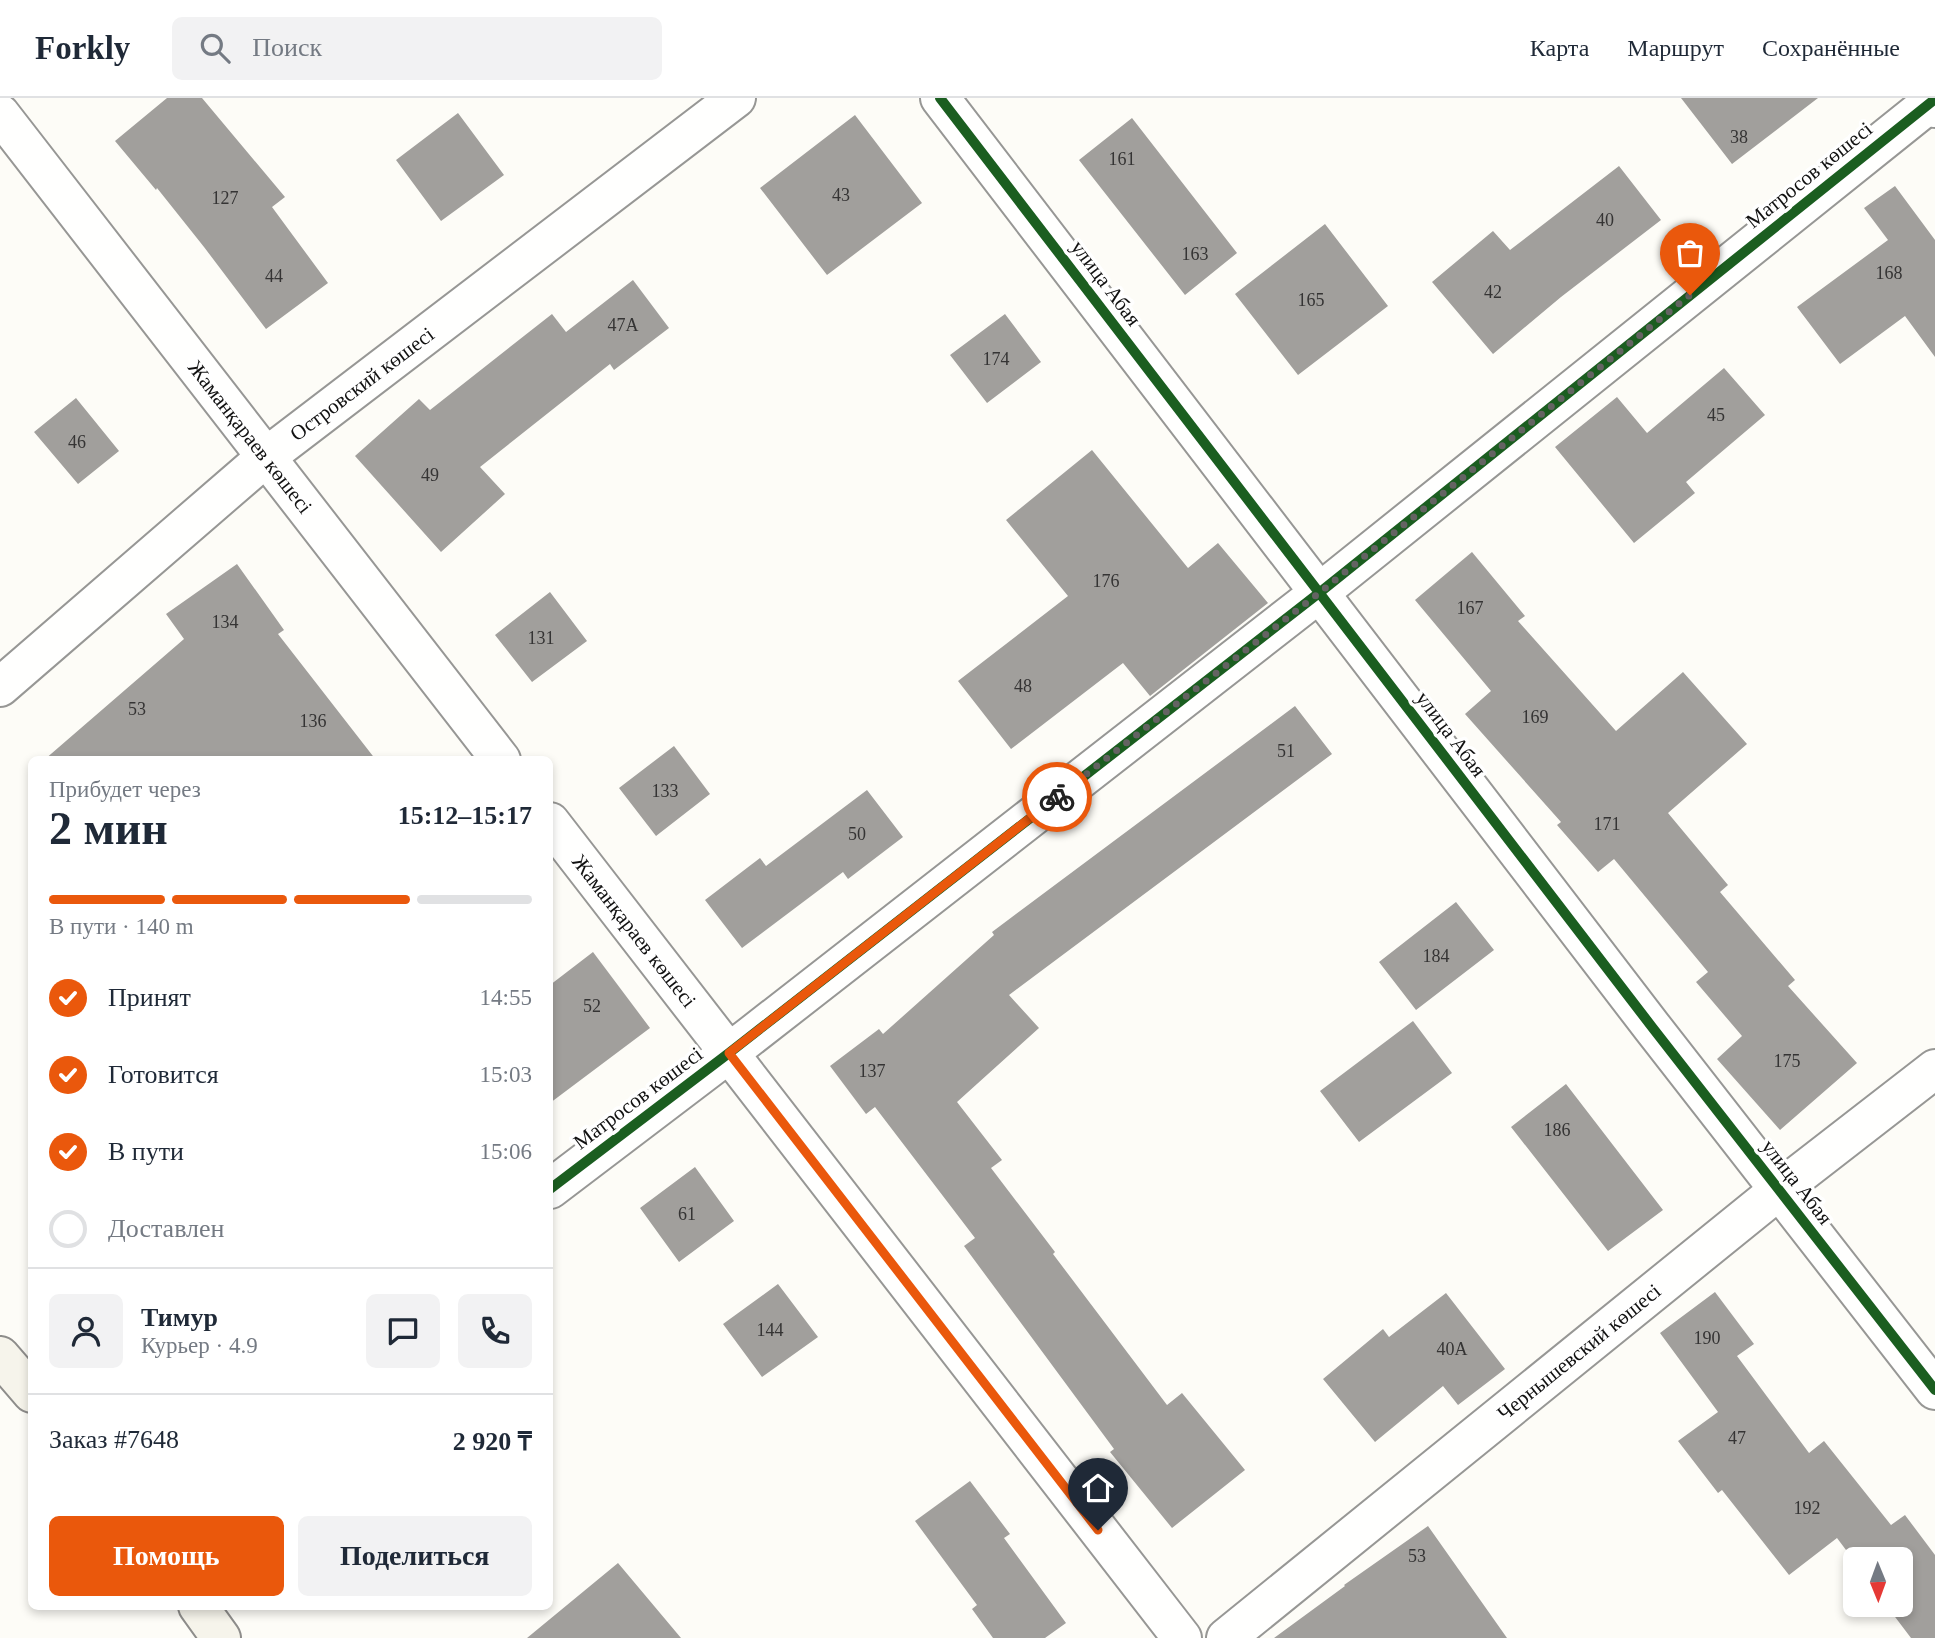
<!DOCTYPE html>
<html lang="ru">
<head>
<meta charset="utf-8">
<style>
  :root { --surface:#fff; --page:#f2f2f3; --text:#1f2937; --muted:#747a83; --line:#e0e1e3; --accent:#ea580c }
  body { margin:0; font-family:"Times New Roman",serif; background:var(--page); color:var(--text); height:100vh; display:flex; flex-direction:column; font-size:26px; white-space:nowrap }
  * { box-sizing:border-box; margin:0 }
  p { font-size:23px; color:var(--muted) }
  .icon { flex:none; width:38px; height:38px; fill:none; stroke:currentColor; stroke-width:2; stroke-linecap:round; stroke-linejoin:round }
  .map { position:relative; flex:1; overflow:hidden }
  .drawer { position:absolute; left:28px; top:658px; width:525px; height:854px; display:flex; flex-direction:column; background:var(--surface); border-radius:10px; box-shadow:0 4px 10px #0003 }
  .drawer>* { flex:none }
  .needle { width:46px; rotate:179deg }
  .buttons { position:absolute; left:1843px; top:1449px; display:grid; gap:14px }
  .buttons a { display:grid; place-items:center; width:70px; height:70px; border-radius:10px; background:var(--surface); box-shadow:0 4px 10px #0003; font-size:35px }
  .pin { position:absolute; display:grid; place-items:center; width:60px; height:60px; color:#fff; margin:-72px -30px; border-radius:50% 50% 50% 0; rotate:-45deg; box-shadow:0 0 7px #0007 }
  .pin .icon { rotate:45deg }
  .courier { position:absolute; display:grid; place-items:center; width:70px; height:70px; margin:-35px; border:5px solid #ea580c; border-radius:50%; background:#fff; color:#222; box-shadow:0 2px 9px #0007 }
  .headline em { font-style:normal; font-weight:700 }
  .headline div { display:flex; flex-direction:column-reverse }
  .headline { display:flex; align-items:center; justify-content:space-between; height:119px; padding:0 21px }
  h1 { font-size:46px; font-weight:700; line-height:52px }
  .bar { display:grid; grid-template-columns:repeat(4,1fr); gap:10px 7px; align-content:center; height:84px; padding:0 21px }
  .bar i { height:9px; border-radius:5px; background:var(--line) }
  .bar .active { background:var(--accent) }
  .bar p { grid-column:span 4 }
  .line { display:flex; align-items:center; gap:18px; padding:0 21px; border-top:2px solid var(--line) }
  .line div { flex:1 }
  .round { display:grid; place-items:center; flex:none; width:74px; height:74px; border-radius:10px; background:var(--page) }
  ol { padding:0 21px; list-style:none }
  li { display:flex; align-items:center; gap:21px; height:77px }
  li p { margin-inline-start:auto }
  li .icon { padding:7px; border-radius:50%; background:var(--accent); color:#fff; stroke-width:4 }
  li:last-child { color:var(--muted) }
  li i { width:38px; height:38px; border:4px solid var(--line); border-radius:50% }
  .action { display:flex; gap:14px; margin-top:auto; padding:14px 21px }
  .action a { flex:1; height:80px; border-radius:10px; background:var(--accent); color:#fff; font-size:28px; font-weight:700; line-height:80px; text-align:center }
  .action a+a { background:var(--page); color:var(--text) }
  header { display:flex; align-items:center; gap:42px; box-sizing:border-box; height:98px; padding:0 35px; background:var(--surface); border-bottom:2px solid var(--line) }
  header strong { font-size:33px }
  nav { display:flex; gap:38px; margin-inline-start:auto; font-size:24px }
  .search { width:490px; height:63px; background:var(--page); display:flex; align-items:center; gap:18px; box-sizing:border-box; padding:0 24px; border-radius:10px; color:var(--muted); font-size:26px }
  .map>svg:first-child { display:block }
  .building { fill:#a19f9c }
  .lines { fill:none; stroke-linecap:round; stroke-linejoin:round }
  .minor-casing { stroke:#979795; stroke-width:42 }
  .tertiary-casing { stroke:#979795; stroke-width:42 }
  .secondary-casing { stroke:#8e8d8b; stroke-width:42 }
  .minor { stroke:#fffffe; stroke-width:38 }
  .tertiary { stroke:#fffffe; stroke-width:38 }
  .secondary { stroke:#f6f4eb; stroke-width:38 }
  .cycleway-casing { stroke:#fff; stroke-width:15 }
  .cycleway { stroke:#1b5e20; stroke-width:10 }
  .done { stroke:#646362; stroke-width:7; stroke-dasharray:0 12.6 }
  .route { stroke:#ea580c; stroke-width:9 }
  .labels { text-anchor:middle; stroke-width:7; stroke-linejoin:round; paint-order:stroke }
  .number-label { font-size:18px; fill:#353434 }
  .street-label { font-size:21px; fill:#111; stroke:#fff }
</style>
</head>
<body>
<header>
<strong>Forkly</strong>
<div class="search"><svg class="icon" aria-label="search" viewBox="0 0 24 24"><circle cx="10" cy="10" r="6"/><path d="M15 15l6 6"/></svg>Поиск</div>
<nav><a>Карта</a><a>Маршрут</a><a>Сохранённые</a></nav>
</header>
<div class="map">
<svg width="1935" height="1540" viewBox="0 0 1935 1540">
  <rect width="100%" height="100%" fill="#fdfcf7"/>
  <!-- building -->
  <path class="building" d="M 167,0 L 202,0 L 285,99 L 272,109 L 328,185 L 266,231 L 204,149 L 157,90 L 156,92 L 115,43 Z
    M 1681,0 L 1818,0 L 1732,66 Z
    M 458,15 L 504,77 L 441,123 L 396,62 Z
    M 855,17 L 922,105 L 827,177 L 760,90 Z
    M 1132,20 L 1237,155 L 1185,197 L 1079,62 Z
    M 1619,68 L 1661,122 L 1561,199 L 1493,256 L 1432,184 L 1493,133 L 1510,152 Z
    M 1895,88 L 1935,142 L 1935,259 L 1905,218 L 1840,266 L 1797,209 L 1888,142 L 1864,110 Z
    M 1325,126 L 1388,208 L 1298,277 L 1235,196 Z
    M 633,182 L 669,230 L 614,272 L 610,266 L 480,369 L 505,396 L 441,454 L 355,358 L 419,301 L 430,312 L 552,216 L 566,234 Z
    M 1005,216 L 1041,264 L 987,305 L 950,257 Z
    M 1724,270 L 1765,317 L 1686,384 L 1695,395 L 1634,445 L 1555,349 L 1617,299 L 1647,335 Z
    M 76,300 L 119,353 L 78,386 L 34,334 Z
    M 1092,352 L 1188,470 L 1218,445 L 1268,505 L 1150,598 L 1123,565 L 1011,651 L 958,583 L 1068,498 L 1006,422 Z
    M 1472,454 L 1525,518 L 1518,523 L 1616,633 L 1683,574 L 1747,646 L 1668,715 L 1728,787 L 1720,794 L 1795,882 L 1788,888 L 1857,965 L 1780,1032 L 1717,961 L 1742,938 L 1696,884 L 1708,874 L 1614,761 L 1598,774 L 1557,727 L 1561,724 L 1465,616 L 1491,593 L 1415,502 Z
    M 237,466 L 284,532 L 278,536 L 376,662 L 44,662 L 184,541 L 166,516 Z
    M 550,494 L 587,543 L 532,584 L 495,537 Z
    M 1295,608 L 1332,656 L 1009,897 L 1039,930 L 957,1004 L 1002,1062 L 991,1070 L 1055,1154 L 1053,1156 L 1167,1307 L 1182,1295 L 1245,1372 L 1172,1430 L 1110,1354 L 1114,1351 L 964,1148 L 975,1140 L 875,1009 L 866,1016 L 830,968 L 879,931 L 883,936 L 994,837 L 992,834 Z
    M 674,648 L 710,696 L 656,738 L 619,690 Z
    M 867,692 L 903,739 L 848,781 L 843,774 L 742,850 L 705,802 L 760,760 L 766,768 Z
    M 1456,804 L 1494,852 L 1416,912 L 1379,864 Z
    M 593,854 L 650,930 L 550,1005 L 550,887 Z
    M 1413,923 L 1452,975 L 1359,1044 L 1320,993 Z
    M 1566,986 L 1663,1112 L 1608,1153 L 1511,1029 Z
    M 695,1069 L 734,1123 L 679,1164 L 640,1110 Z
    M 778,1186 L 818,1239 L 762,1279 L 723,1226 Z
    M 1715,1194 L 1754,1246 L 1737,1258 L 1809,1355 L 1824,1343 L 1891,1427 L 1905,1417 L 1935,1457 L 1935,1540 L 1911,1540 L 1886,1507 L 1900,1507 L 1900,1461 L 1855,1461 L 1855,1464 L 1837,1440 L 1789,1477 L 1722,1392 L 1718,1395 L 1678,1343 L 1718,1314 L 1660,1235 Z
    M 1446,1195 L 1505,1271 L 1458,1307 L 1443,1288 L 1375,1344 L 1323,1281 L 1383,1231 L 1389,1239 Z
    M 970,1383 L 1010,1436 L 1004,1440 L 1066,1525 L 1045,1540 L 993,1540 L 972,1511 L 977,1507 L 915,1423 Z
    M 1428,1428 L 1507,1540 L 1274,1540 L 1345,1488 L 1344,1487 Z
    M 618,1465 L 681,1540 L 527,1540 Z"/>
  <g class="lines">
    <defs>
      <path id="minor" d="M 0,16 L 501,662
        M 0,589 L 266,359 L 736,0
        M 550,724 L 1182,1540
        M 550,1091 L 729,955 L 1319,495 L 1935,1
        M 1226,1540 L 1779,1092 L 1935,971"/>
      <path id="tertiary" d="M 940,0 L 1652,929 L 1935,1292
        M 1927,0 L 1935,10"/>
      <path id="secondary" d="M 0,1258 L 32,1295
        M 198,1508 L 221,1540"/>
    </defs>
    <!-- minor casing -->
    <use href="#minor" class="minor-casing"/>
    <!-- tertiary casing -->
    <use href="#tertiary" class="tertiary-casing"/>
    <!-- secondary casing -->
    <use href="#secondary" class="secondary-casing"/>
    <!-- minor -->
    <use href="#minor" class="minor"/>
    <!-- tertiary -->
    <use href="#tertiary" class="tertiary"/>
    <!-- secondary -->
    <use href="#secondary" class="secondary"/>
    <defs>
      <path id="cycleway" d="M 940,0 L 1652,929 L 1935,1292
        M 550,1091 L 729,955 L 1319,495 L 1935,1"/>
    </defs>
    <!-- cycleway casing -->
    <use href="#cycleway" class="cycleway-casing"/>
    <!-- cycleway -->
    <use href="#cycleway" class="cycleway"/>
  </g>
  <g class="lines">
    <!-- done -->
    <path class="done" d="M 1057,699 L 1319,495 L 1690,197"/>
    <!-- route -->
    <path class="route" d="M 1057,699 L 729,955 L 1098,1432"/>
  </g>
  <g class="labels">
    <!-- number labels -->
    <g class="number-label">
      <text x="1739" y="45">38</text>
      <text x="1122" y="67">161</text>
      <text x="841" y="103">43</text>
      <text x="225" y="106">127</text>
      <text x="1605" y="128">40</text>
      <text x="1195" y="162">163</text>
      <text x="1889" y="181">168</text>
      <text x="274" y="184">44</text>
      <text x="1493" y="200">42</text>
      <text x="1311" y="208">165</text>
      <text x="623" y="233">47А</text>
      <text x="996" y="267">174</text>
      <text x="1716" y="323">45</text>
      <text x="77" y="350">46</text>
      <text x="430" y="383">49</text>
      <text x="1106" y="489">176</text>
      <text x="1470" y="516">167</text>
      <text x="225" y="530">134</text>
      <text x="541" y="546">131</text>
      <text x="1023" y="594">48</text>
      <text x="137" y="617">53</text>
      <text x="1535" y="625">169</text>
      <text x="313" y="629">136</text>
      <text x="1286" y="659">51</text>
      <text x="665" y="699">133</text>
      <text x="1607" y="732">171</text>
      <text x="857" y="742">50</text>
      <text x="1436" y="864">184</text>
      <text x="592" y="914">52</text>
      <text x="1787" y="969">175</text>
      <text x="872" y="979">137</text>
      <text x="1557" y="1038">186</text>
      <text x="687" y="1122">61</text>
      <text x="770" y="1238">144</text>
      <text x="1707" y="1246">190</text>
      <text x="1452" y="1257">40А</text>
      <text x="1737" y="1346">47</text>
      <text x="1807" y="1416">192</text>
      <text x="1417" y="1464">53</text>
    </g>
    <!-- street labels -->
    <g class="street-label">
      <text transform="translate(1809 77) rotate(-39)" y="7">Матросов көшесі</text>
      <text transform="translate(1106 185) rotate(53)" y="7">улица Абая</text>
      <text transform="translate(362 286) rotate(-37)" y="7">Островский көшесі</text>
      <text transform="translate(250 339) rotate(52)" y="7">Жаманқараев көшесі</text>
      <text transform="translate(1451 636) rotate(53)" y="7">улица Абая</text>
      <text transform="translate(634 833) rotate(52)" y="7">Жаманқараев көшесі</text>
      <text transform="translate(638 1000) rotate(-37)" y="7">Матросов көшесі</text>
      <text transform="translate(1797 1084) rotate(52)" y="7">улица Абая</text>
      <text transform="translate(1579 1254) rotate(-39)" y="7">Чернышевский көшесі</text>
    </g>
  </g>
</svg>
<div class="buttons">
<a><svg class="needle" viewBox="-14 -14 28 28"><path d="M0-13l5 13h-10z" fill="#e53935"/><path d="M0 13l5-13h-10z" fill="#747a83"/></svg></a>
</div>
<div class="pin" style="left:1690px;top:197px;background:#ea580c"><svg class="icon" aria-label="bag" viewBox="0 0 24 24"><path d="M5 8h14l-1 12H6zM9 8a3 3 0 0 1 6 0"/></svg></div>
<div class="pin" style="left:1098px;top:1432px;background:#1f2937"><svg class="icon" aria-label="home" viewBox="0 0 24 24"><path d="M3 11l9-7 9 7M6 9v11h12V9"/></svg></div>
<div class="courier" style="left:1057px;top:699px"><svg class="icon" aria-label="bike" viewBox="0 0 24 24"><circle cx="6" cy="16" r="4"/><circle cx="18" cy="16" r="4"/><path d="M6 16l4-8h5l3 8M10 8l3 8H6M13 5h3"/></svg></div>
<section class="drawer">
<div class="headline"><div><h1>2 мин</h1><p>Прибудет через</p></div><em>15:12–15:17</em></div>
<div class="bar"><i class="active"></i><i class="active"></i><i class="active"></i><i></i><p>В пути · 140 m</p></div>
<ol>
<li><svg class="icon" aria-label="check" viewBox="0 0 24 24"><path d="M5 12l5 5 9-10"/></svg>Принят<p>14:55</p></li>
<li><svg class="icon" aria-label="check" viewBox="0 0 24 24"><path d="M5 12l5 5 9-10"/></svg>Готовится<p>15:03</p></li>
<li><svg class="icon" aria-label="check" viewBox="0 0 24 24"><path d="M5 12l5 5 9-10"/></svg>В пути<p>15:06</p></li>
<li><i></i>Доставлен</li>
</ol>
<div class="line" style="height:126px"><a class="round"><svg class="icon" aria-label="person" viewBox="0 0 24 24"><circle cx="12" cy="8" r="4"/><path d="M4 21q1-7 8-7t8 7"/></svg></a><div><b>Тимур</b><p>Курьер · 4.9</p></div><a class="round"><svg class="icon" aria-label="chat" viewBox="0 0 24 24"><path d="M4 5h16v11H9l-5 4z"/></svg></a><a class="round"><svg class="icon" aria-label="phone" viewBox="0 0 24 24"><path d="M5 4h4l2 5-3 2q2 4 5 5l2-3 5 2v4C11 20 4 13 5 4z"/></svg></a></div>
<div class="line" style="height:91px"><div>Заказ #7648</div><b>2 920 ₸</b></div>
<div class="action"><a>Помощь</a><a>Поделиться</a></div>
</section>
</div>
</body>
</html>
